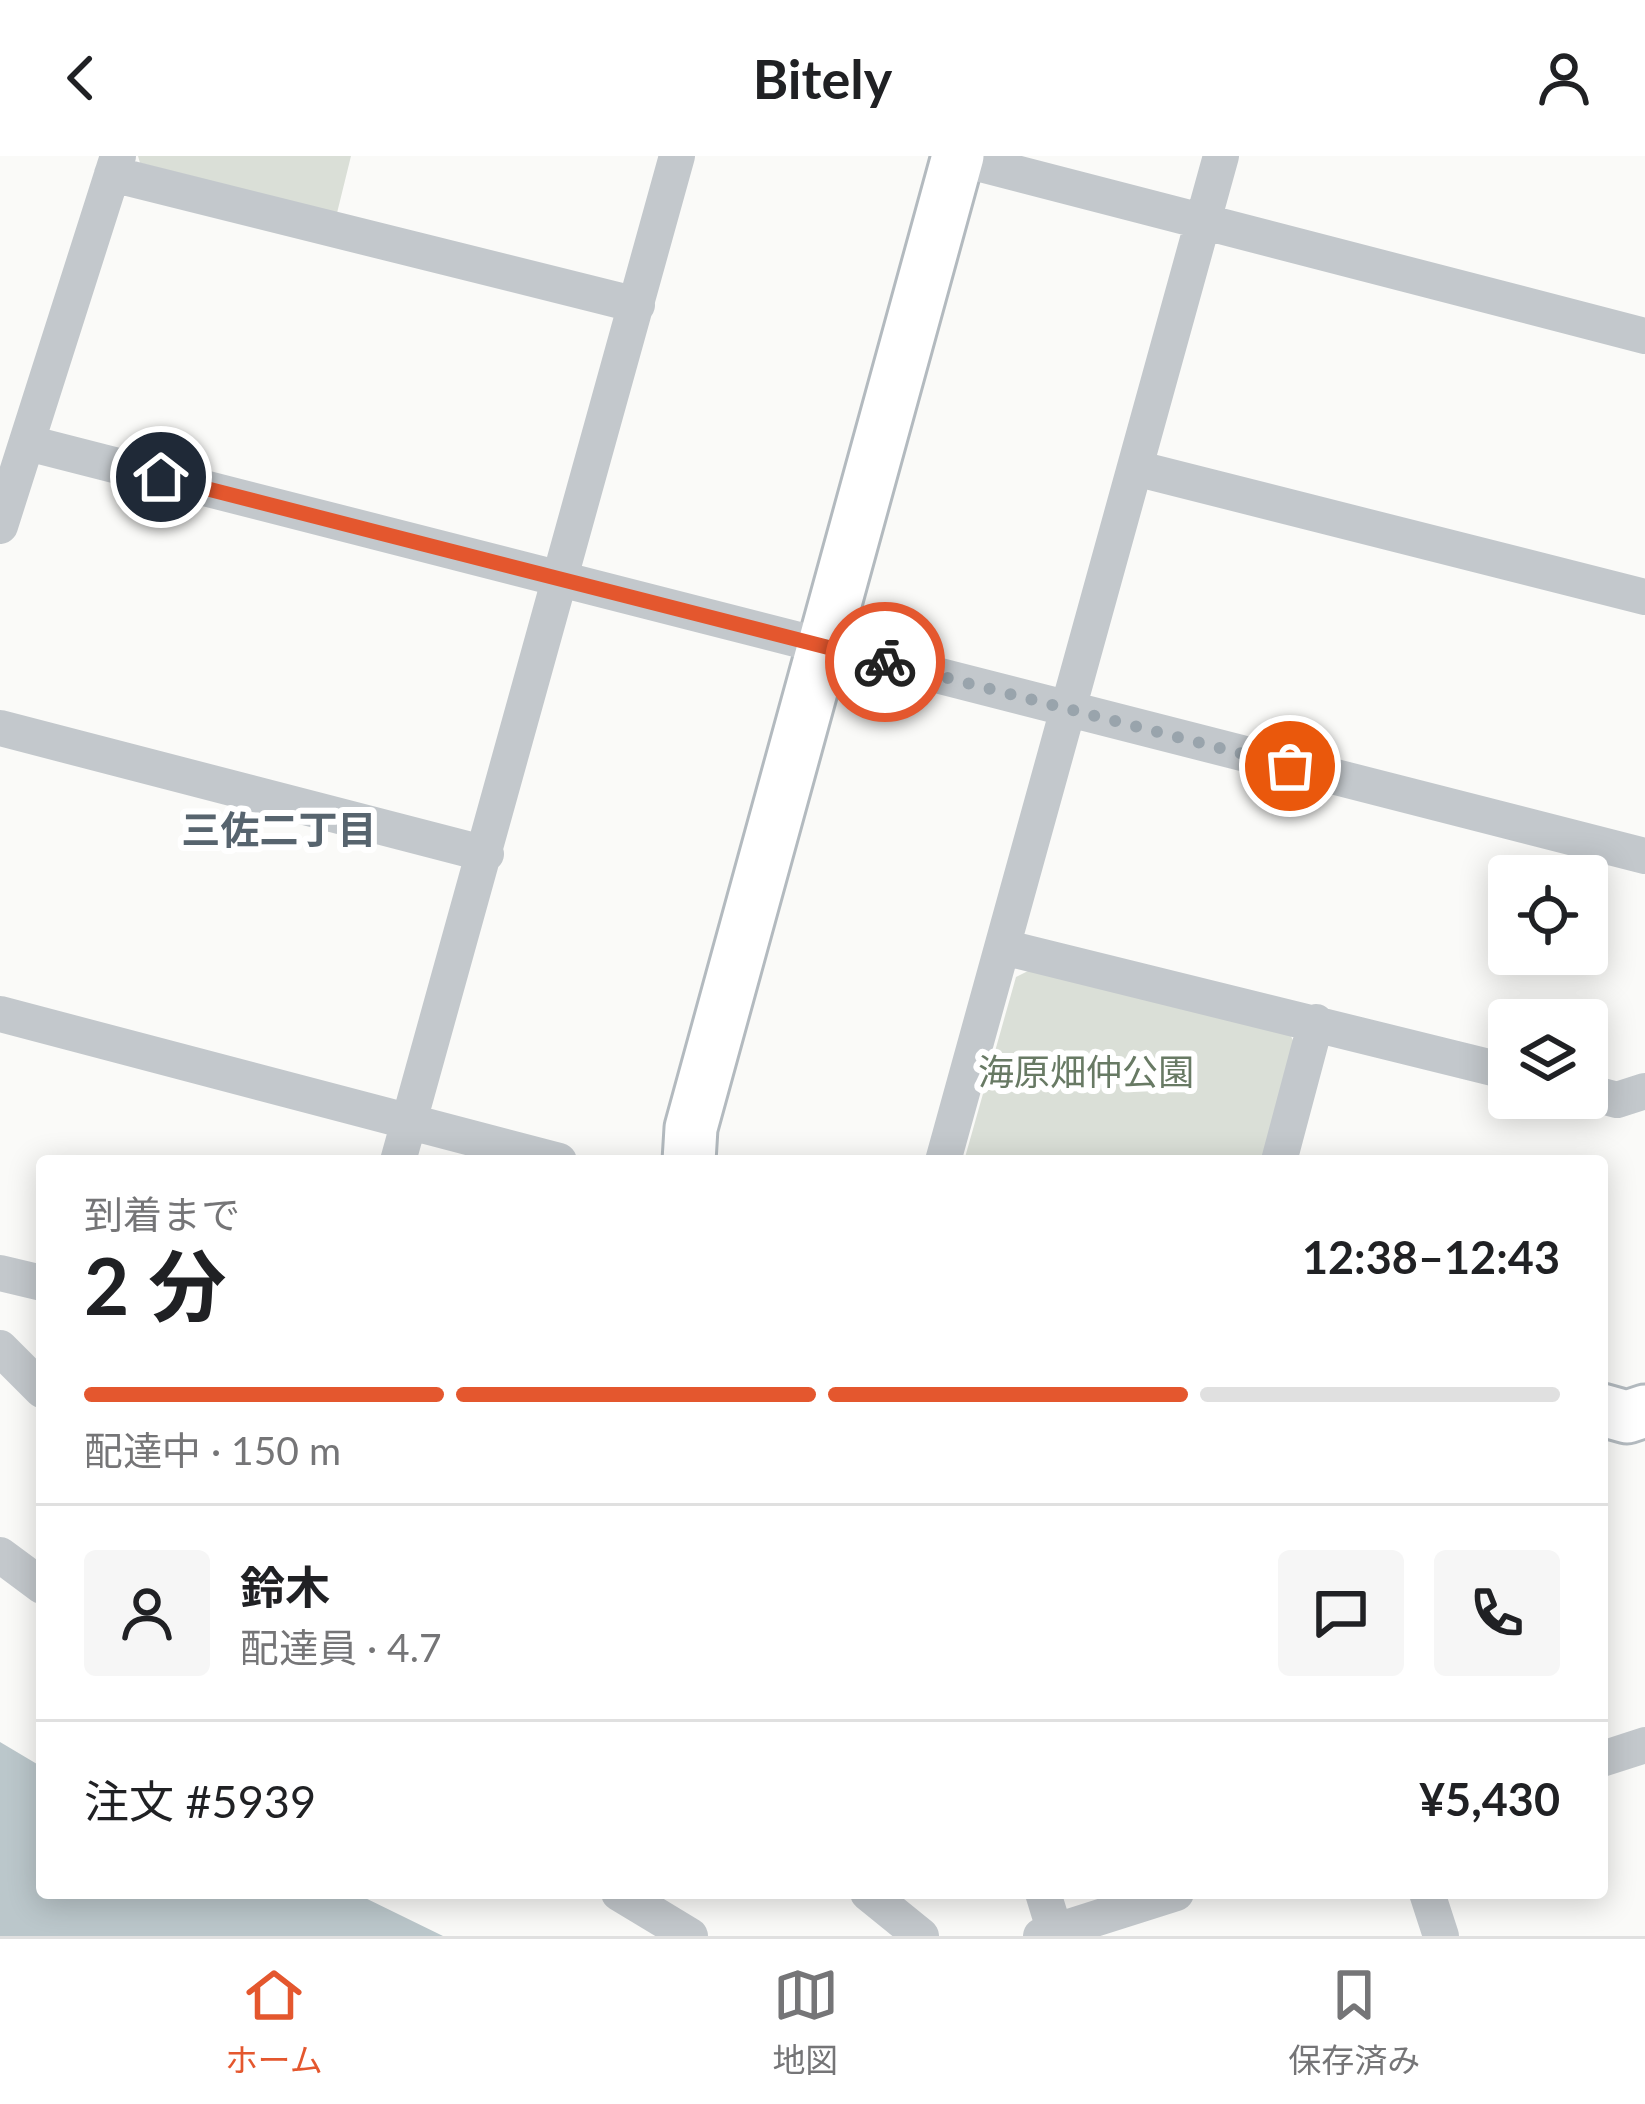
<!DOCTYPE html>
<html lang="ja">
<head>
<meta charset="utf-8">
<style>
  :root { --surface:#fff; --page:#f6f6f6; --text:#202124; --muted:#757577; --line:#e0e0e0; --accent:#e4572e }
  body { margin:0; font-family:Lato,"Noto Sans JP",sans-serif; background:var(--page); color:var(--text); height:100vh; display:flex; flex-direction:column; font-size:45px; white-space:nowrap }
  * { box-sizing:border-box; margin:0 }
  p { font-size:39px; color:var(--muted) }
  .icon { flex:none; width:66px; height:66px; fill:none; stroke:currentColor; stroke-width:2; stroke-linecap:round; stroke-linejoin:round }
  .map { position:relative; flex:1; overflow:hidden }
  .panel { position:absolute; left:36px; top:999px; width:1572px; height:744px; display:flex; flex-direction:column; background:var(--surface); border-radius:12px; box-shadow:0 6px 30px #0003 }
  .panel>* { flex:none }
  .fabs { position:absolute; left:1488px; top:699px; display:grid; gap:24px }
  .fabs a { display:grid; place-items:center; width:120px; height:120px; border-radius:12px; background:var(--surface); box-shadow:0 6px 30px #0003; font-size:60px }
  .pin { position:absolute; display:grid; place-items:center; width:102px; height:102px; color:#fff; margin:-51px; border:6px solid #fff; border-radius:50%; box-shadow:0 3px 12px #0007 }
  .courier { position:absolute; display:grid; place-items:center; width:120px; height:120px; margin:-60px; border:9px solid #e4572e; border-radius:50%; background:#fff; color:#222; box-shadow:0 3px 15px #0007 }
  .headline em { font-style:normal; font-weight:700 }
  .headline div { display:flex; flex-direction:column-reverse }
  .headline { display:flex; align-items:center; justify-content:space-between; height:204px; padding:0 48px }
  h1 { font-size:78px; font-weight:700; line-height:90px }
  .bar { display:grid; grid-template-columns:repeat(4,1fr); gap:18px 12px; align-content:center; height:144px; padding:0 48px }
  .bar i { height:15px; border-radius:9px; background:var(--line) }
  .bar .current { background:var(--accent) }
  .bar p { grid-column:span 4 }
  .line { display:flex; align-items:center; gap:30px; padding:0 48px; border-top:3px solid var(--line) }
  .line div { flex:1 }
  .round { display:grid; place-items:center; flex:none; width:126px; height:126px; border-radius:12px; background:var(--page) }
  header { display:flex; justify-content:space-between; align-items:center; height:156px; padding:0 48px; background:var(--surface); font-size:54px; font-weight:700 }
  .dock { display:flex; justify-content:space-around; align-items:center; height:168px; border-top:3px solid var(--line); background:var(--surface); font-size:33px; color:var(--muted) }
  .dock a { display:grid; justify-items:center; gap:6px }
  .dock .current { color:var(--accent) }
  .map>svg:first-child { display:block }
  .green { fill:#dadfd7 }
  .water { fill:#bbc7cb }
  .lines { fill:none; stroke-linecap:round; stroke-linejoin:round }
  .secondary-casing { stroke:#b3babf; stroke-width:57 }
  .street { stroke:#c3c8cc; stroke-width:36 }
  .secondary { stroke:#fff; stroke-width:51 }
  .done { stroke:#99a4ac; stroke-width:12; stroke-dasharray:0 21.6 }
  .route { stroke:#e4572e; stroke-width:15 }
  .labels { text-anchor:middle; stroke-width:12; stroke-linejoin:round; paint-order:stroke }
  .park-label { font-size:36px; fill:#687a64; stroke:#fff }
  .neighbourhood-label { font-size:39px; font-weight:bold; fill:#57646e; stroke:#fff }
</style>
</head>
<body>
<header><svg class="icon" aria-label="back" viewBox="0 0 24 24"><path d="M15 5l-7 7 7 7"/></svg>Bitely<svg class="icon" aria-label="person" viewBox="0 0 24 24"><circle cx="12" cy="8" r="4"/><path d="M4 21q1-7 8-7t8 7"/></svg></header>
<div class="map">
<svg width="1645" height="1780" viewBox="0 0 1645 1780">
  <rect width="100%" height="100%" fill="#fafaf8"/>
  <!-- green -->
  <path class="green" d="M 138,0 L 351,0 L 337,57 L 140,7 Z
    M 1034,812 L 1290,878 L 1295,889 L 1267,1005 L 964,1005 L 1016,821 Z"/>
  <!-- water -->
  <path class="water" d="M 0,1586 L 42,1611 L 42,1737 L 355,1737 L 443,1780 L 0,1780 Z"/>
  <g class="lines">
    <defs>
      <path id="secondary" d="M 689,1005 L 691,972 L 958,0
        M 1602,1254 L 1627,1261 L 1645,1255"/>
    </defs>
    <!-- secondary casing -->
    <use href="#secondary" class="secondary-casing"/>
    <!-- street -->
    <path class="street" d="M 950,0 L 1645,180
      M 112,18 L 637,149
      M 28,287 L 1645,700
      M 1135,312 L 1645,441
      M 0,370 L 118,0
      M 0,572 L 486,698
      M 1003,791 L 1509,916
      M 0,858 L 559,1005
      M 1587,936 L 1617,944 L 1645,935
      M 398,1005 L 677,0
      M 943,1005 L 1221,0
      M 1279,1005 L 1316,866
      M 0,1117 L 42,1127
      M 0,1192 L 42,1234
      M 0,1399 L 42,1430
      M 1602,1603 L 1645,1589
      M 619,1737 L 690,1780
      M 868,1737 L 921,1780
      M 1043,1737 L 1055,1776
      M 1427,1737 L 1441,1780
      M 1041,1780 L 1176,1737"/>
    <!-- secondary -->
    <use href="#secondary" class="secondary"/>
  </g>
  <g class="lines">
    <!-- done -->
    <path class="done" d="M 885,506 L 1290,610"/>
    <!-- route -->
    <path class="route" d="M 161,321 L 885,506"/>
  </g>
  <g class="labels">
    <!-- park labels -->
    <g class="park-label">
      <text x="1086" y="929">海原畑仲公園</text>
    </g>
    <!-- neighbourhood labels -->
    <g class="neighbourhood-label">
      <text x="279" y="688">三佐二丁目</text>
    </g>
  </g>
</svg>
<div class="fabs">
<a><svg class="icon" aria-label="locate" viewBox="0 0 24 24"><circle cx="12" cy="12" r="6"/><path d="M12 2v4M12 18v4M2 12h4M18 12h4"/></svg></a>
<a><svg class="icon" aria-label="layers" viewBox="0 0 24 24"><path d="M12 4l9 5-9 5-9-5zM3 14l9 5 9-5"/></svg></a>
</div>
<div class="pin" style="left:1290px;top:610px;background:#ea580c"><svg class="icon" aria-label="bag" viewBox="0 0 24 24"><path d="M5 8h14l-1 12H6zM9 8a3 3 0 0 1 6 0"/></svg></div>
<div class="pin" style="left:161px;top:321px;background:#1f2937"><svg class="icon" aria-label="home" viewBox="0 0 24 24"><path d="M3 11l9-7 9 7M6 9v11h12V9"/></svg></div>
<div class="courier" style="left:885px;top:506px"><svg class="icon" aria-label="bike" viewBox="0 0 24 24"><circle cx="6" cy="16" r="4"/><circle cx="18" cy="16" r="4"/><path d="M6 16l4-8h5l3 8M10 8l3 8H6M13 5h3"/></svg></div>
<section class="panel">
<div class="headline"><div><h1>2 分</h1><p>到着まで</p></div><em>12:38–12:43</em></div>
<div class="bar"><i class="current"></i><i class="current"></i><i class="current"></i><i></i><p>配達中 · 150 m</p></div>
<div class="line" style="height:216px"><a class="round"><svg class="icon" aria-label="person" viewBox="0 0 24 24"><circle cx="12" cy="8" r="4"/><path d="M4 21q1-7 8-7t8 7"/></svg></a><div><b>鈴木</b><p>配達員 · 4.7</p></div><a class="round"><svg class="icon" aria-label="chat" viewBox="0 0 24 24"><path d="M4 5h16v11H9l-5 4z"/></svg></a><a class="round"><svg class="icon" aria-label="phone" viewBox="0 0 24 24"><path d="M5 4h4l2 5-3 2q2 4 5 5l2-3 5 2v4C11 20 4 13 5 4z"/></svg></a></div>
<div class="line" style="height:156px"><div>注文 #5939</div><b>¥5,430</b></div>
</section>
</div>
<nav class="dock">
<a class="current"><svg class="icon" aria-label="home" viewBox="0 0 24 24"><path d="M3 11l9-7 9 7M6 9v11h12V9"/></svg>ホーム</a>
<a><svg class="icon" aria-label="map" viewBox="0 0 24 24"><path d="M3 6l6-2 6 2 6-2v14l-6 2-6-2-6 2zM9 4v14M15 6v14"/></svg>地図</a>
<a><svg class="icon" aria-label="saved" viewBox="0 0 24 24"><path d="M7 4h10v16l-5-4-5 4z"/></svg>保存済み</a>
</nav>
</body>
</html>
